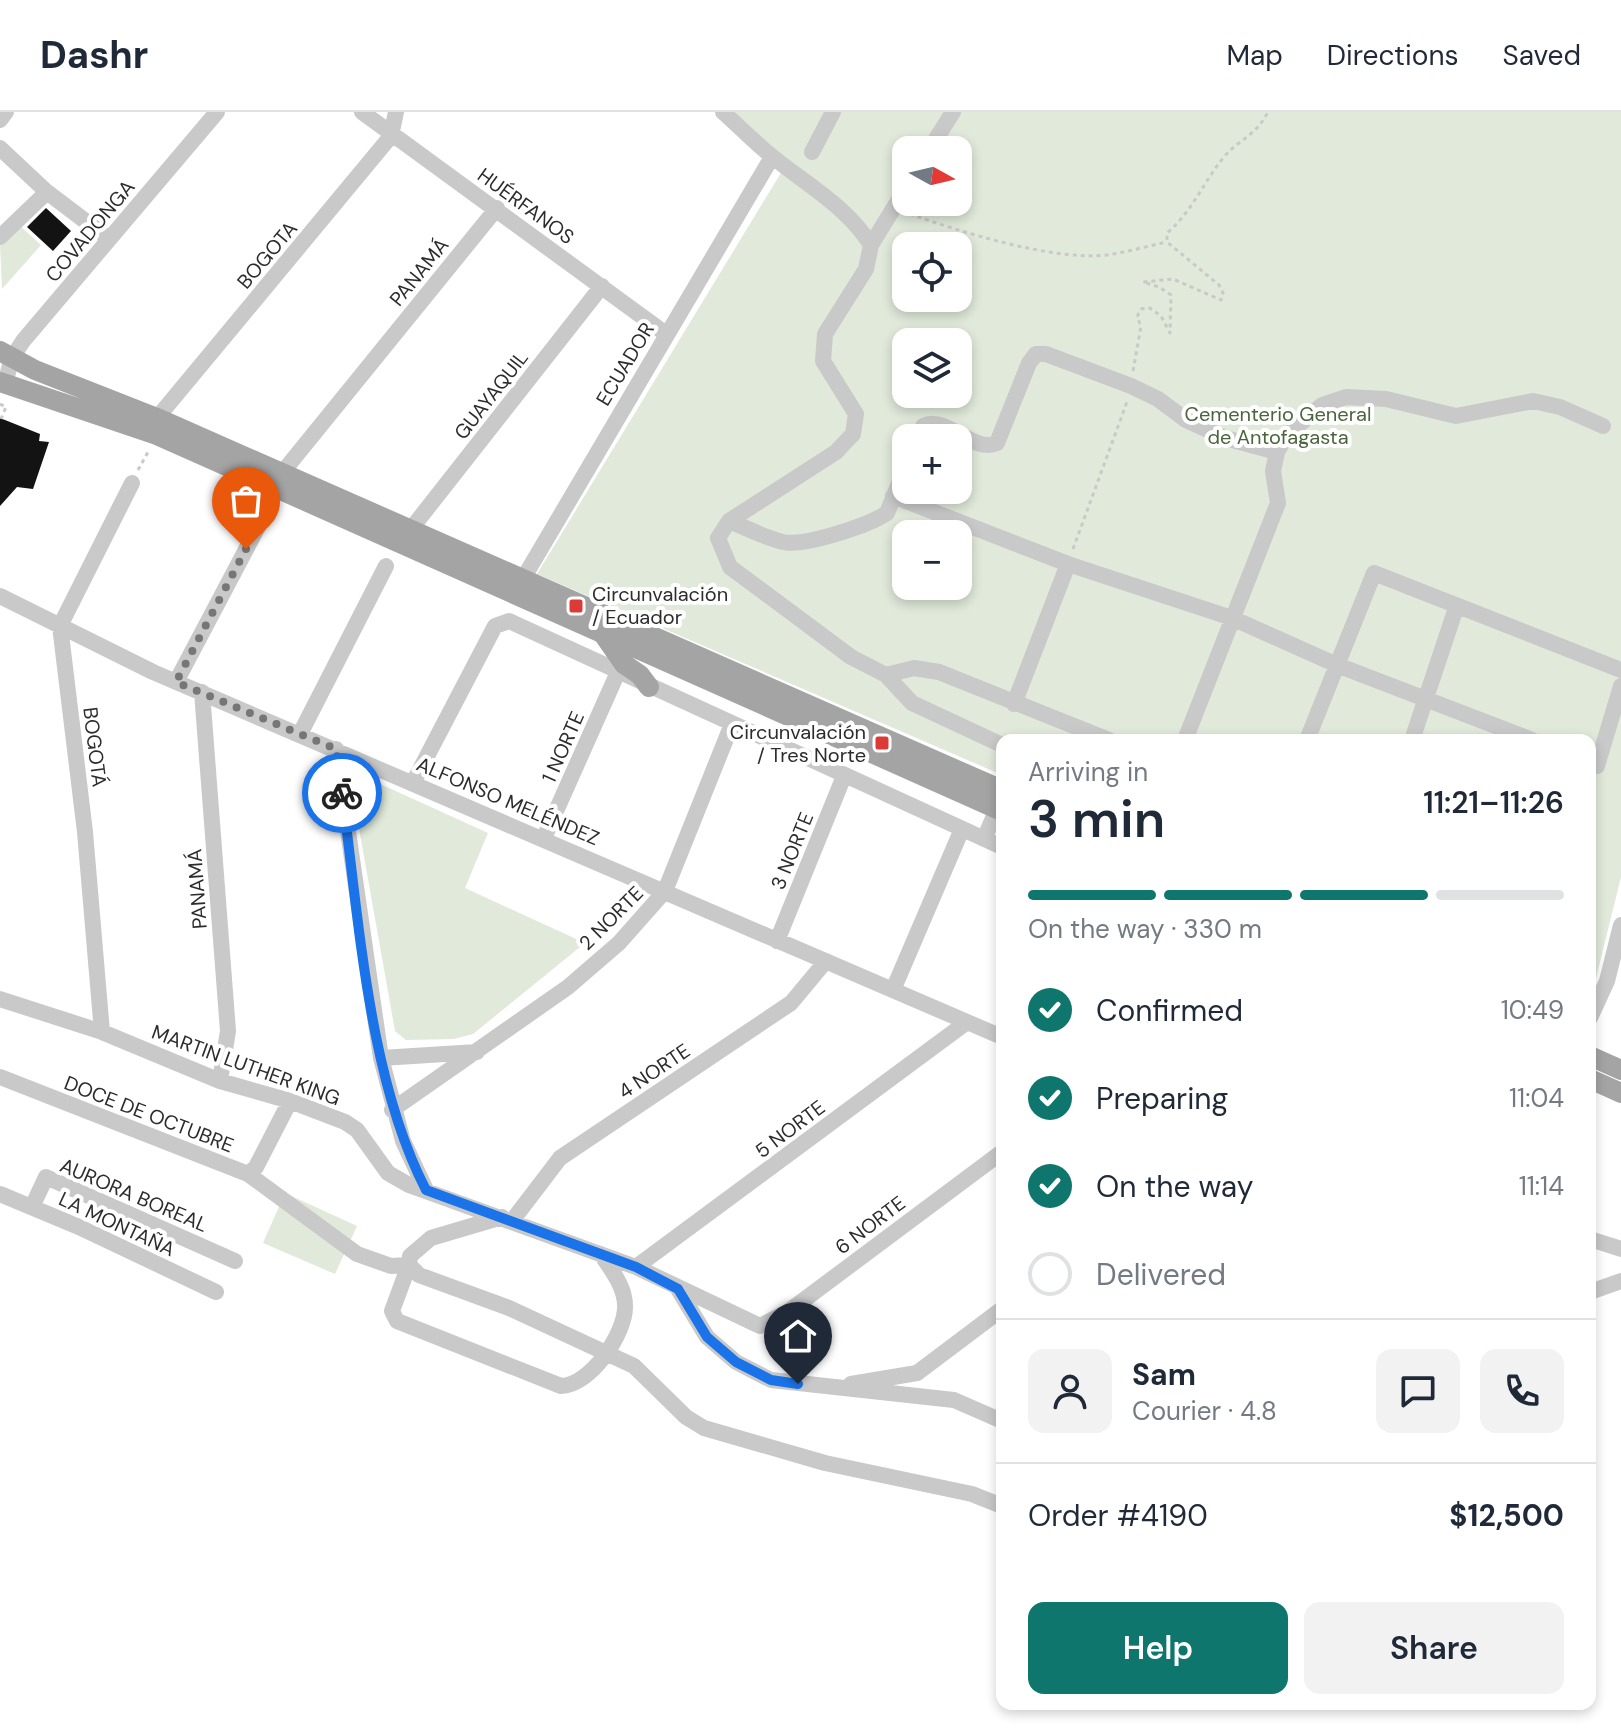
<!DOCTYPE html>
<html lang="en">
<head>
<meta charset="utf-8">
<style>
  :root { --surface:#fff; --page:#f2f2f3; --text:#1f2937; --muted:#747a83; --line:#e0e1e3; --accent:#0f766e }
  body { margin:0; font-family:"DM Sans",sans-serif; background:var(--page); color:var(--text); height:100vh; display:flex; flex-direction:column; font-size:30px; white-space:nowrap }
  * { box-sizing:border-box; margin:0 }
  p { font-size:26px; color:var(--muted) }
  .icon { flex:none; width:44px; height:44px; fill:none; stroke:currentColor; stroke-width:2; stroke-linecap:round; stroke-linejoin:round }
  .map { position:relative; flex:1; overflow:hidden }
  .side { position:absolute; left:996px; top:622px; width:600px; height:976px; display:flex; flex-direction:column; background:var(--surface); border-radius:16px; box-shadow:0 4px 12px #0003 }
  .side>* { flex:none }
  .needle { width:52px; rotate:98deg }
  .tools { position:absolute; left:892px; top:24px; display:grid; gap:16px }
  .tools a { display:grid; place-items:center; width:80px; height:80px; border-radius:16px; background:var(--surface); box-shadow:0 4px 12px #0003; font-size:40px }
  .pin { position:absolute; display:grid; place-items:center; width:68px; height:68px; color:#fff; margin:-82px -34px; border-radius:50% 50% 50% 0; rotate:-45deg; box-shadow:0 0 8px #0007 }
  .pin .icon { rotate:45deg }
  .courier { position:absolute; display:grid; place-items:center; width:80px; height:80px; margin:-40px; border:6px solid #1a73e8; border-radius:50%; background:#fff; color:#222; box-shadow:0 2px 10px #0007 }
  .overview em { font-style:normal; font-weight:600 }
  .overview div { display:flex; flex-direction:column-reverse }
  .overview { display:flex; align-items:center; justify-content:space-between; height:136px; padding:0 32px }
  h1 { font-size:52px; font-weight:600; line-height:60px }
  .bar { display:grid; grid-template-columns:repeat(4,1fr); gap:12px 8px; align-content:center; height:96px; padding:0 32px }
  .bar i { height:10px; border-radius:6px; background:var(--line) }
  .bar .on { background:var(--accent) }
  .bar p { grid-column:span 4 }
  .line { display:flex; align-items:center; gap:20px; padding:0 32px; border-top:2px solid var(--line) }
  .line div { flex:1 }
  .round { display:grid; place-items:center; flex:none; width:84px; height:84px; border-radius:16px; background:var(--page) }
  ol { padding:0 32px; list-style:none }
  li { display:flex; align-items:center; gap:24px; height:88px }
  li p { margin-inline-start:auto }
  li .icon { padding:8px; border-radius:50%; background:var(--accent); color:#fff; stroke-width:4 }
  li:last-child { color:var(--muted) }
  li i { width:44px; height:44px; border:4px solid var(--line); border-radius:50% }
  .action { display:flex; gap:16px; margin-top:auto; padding:16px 32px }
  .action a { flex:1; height:92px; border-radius:16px; background:var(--accent); color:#fff; font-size:32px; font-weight:600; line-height:92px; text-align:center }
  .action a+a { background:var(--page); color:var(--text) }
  header { display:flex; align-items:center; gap:48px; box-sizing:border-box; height:112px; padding:0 40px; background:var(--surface); border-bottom:2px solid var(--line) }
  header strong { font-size:38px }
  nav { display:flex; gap:44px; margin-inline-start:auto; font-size:28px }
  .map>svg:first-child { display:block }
  .green { fill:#e0e9da; fill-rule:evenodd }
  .building { fill:#131313 }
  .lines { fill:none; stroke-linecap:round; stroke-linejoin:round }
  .path { stroke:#c9c9c9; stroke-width:3; stroke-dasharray:4 4; stroke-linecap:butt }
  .minor { stroke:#c9c9c9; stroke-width:16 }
  .major { stroke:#a4a4a4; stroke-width:20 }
  .done { stroke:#767676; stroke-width:8; stroke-dasharray:0 14.4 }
  .route { stroke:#1a73e8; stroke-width:10 }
  .poi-dot { fill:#db3a36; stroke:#fff; stroke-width:3 }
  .labels { text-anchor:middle; stroke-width:8; stroke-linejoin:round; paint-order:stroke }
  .street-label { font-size:20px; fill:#2c2c2c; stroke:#fff }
  .park-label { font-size:20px; fill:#4b643c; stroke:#fff }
  .poi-label { font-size:20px; fill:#2c2c2c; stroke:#fff; text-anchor:start }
</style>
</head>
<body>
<header>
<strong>Dashr</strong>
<nav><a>Map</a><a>Directions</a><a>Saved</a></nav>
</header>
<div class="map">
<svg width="1621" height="1622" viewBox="0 0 1621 1622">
  <rect width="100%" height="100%" fill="#fff"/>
  <!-- green -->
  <path class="green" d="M 735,0 L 1621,0 L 1621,765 L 1590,890 L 1590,628 L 1002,628 L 1002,663 L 537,462 L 787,51 ZM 906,38 L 958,38 L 958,90 L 906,90 ZM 906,134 L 958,134 L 958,186 L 906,186 ZM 906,230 L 958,230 L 958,282 L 906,282 ZM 906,326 L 958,326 L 958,378 L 906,378 ZM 906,422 L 958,422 L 958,474 L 906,474 Z
    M 18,112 L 41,133 L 2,177 L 0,132 Z
    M 356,661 L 488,721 L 465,776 L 585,831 L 473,922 L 454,927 L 406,928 L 395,919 L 352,677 Z
    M 285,1081 L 357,1114 L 335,1162 L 263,1131 Z"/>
  <!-- building -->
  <path class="building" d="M 46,96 L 71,119 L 53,139 L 27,115 Z
    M 0,306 L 40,322 L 39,329 L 49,330 L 33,377 L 17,375 L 0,394 Z"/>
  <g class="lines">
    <!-- path -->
    <path class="path" d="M 910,102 C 961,120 1053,149 1107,143 C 1127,140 1148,134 1167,130
      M 1133,259 L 1141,214 L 1137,205 L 1141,197 L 1150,196 L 1161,204 L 1170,221 L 1171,183 L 1159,175 L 1143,170 L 1173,167 L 1221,188 L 1223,181 L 1219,173 L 1167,130 L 1167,121 C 1192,100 1204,69 1224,45 C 1240,26 1255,25 1268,0
      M 0,292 L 6,295 L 1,307
      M 138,358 L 148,340
      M 1073,437 L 1127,290"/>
    <!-- minor -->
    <path class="minor" d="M 362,0 L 666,222
      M 723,0 C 740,15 756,32 774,46 C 809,74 847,95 871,133 L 866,157 L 825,222 L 823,249 L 856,302 L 853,322 L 836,340 L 729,409 L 718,426 L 730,455 L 851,545 L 886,563 L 914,556 L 939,560 L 1109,628
      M 0,8 L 6,0
      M 0,36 L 47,80 L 109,127
      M 929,38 L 953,0
      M 812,40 L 833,0
      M 0,125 L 47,80
      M 871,133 L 906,76
      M 5,271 L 12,246 L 23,229 L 217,0
      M 157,306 L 391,24 L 396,0
      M 918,326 L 923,314 C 946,302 973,342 997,331 L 1029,251 L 1036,242 L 1046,242 L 1131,274 L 1158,287 L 1186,308 L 1225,326 L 1277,340
      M 282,361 L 497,96
      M 893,384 L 1068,452 L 1232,506 L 1337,553 L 1532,628
      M 729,409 C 747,416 765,426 783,430 C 804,435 869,413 887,401 L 906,354
      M 411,417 L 602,174
      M 517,477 L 772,45
      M 0,484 L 153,560 L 1002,925
      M 886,563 L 912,591 L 1002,633
      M 176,570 L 260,411
      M 202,580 L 228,919 L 220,969
      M 1014,592 L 1068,452
      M 300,622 L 386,454
      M 1185,628 L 1278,391 L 1273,359 L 1277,340 L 1287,323 L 1322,293 L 1346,285 L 1386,287 L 1456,304 L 1533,289 L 1560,295 L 1603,314
      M 1307,628 L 1374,461 L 1621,558
      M 1412,628 L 1456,496
      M 336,637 L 381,946 L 403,1029 L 426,1078
      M 1590,651 L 1597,654 L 1621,574
      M 413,671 L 495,514 L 509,509 L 1002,735
      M 544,726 L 618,560
      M 984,727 L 1001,688
      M 777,829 L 844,664
      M 893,878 L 962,717
      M 0,887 L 102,920 L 220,969 L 290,989 L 345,1010 L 357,1018 L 388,1061 L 409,1073 L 636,1155 L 760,1214 L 789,1199 L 1002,1040
      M 1590,906 L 1607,869 L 1621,813
      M 102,920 L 85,720 L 60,514 L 132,371
      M 381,946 L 477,940
      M 0,965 L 248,1062 L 357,1142 L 391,1154 L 409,1153 L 392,1199 L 397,1209 L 561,1274 C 590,1274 626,1221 625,1194 C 625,1174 611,1158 601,1142
      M 392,998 L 568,875 L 619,831 L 665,779 L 732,612
      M 248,1062 L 256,1055 L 290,989
      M 0,1082 L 79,1115 L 216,1180
      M 32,1095 L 46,1065 L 235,1149
      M 502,1105 L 431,1126 L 410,1144 L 409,1153 L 419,1163 L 509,1196 L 634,1254 L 686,1305 L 704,1316 L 825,1351 L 972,1382 L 1002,1394
      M 512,1109 L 560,1046 L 791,891 L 826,849
      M 1590,1127 L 1621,1137
      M 636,1155 L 967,910
      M 678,1177 L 707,1225 L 736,1250 L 771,1268 L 954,1288 L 1002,1309
      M 1590,1180 L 1621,1169
      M 851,1272 L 917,1261 L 1002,1197"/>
    <!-- major -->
    <path class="major" d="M 0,239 L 35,258 L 157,306 L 1002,678
      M 0,270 L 157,323 L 1002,699
      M 601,519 L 624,552 L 640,563 L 649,575
      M 1590,944 L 1621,958
      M 1590,967 L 1621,981"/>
  </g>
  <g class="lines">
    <!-- done -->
    <path class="done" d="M 246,437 L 176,570 L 336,637 L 342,681"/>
    <!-- route -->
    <path class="route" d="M 342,681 C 359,806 368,966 426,1078 L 636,1155 L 678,1177 L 707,1225 L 736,1250 L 771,1268 L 798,1272"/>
  </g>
  <!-- markers -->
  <g class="poi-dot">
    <rect x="568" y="486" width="16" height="16" rx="4"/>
    <rect x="874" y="623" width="16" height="16" rx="4"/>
  </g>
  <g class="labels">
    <!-- street labels -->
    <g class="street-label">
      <text transform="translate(526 94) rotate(36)" y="7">HUÉRFANOS</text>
      <text transform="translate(90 119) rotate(-50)" y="7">COVADONGA</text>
      <text transform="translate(267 143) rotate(-50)" y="7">BOGOTA</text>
      <text transform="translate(419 160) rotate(-51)" y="7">PANAMÁ</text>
      <text transform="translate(625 252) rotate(-59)" y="7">ECUADOR</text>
      <text transform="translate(491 283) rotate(-52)" y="7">GUAYAQUIL</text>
      <text transform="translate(95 635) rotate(83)" y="7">BOGOTÁ</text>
      <text transform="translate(563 635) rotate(-66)" y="7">1 NORTE</text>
      <text transform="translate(508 689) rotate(23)" y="7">ALFONSO MELÉNDEZ</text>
      <text transform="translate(792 739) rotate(-68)" y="7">3 NORTE</text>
      <text transform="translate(197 777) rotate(-94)" y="7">PANAMÁ</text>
      <text transform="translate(611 806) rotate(-45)" y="7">2 NORTE</text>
      <text transform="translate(246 953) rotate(20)" y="7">MARTIN LUTHER KING</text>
      <text transform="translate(654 959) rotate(-34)" y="7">4 NORTE</text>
      <text transform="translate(149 1002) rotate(21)" y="7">DOCE DE OCTUBRE</text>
      <text transform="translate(790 1017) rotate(-37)" y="7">5 NORTE</text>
      <text transform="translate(134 1083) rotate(23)" y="7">AURORA BOREAL</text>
      <text transform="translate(117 1112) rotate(25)" y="7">LA MONTAÑA</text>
      <text transform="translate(870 1113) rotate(-37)" y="7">6 NORTE</text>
    </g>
    <!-- park labels -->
    <g class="park-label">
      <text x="1278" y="309">Cementerio General<tspan x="1278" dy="23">de Antofagasta</tspan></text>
    </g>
    <!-- poi labels -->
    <g class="poi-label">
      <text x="592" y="489">Circunvalación<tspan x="592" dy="23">/ Ecuador</tspan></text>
      <text x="866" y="627" text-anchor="end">Circunvalación<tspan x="866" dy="23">/ Tres Norte</tspan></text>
    </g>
  </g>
</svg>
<div class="tools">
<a><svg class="needle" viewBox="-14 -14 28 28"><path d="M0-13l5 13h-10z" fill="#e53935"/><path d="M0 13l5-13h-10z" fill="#747a83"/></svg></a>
<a><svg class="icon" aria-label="locate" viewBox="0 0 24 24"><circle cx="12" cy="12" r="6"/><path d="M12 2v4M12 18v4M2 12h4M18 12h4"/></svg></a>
<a><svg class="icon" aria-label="layers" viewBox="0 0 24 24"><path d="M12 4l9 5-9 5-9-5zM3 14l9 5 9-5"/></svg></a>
<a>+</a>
<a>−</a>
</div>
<div class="pin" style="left:246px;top:437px;background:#ea580c"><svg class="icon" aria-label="bag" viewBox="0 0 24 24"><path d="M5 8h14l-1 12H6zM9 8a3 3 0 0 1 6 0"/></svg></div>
<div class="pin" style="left:798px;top:1272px;background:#1f2937"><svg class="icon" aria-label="home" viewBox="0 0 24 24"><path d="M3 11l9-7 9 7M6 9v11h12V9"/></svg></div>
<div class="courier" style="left:342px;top:681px"><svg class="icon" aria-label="bike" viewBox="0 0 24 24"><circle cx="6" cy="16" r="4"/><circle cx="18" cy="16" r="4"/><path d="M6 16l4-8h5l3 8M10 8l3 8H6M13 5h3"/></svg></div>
<section class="side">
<div class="overview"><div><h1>3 min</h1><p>Arriving in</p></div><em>11:21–11:26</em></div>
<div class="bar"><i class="on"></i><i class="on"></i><i class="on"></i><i></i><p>On the way · 330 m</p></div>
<ol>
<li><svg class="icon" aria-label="check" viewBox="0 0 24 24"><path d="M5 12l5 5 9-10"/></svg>Confirmed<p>10:49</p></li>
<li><svg class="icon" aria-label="check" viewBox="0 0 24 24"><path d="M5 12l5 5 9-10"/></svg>Preparing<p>11:04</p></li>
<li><svg class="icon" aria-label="check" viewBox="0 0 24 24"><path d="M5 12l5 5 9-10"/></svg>On the way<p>11:14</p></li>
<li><i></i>Delivered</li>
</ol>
<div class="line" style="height:144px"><a class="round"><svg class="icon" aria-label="person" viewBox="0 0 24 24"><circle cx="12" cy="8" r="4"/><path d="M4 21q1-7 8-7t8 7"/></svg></a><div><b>Sam</b><p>Courier · 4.8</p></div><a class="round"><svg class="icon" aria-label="chat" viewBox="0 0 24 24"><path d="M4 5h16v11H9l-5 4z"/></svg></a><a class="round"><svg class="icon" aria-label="phone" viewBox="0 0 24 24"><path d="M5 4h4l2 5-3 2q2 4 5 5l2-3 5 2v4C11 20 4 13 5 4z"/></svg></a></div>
<div class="line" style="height:104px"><div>Order #4190</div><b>$12,500</b></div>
<div class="action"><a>Help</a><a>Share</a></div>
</section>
</div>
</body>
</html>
